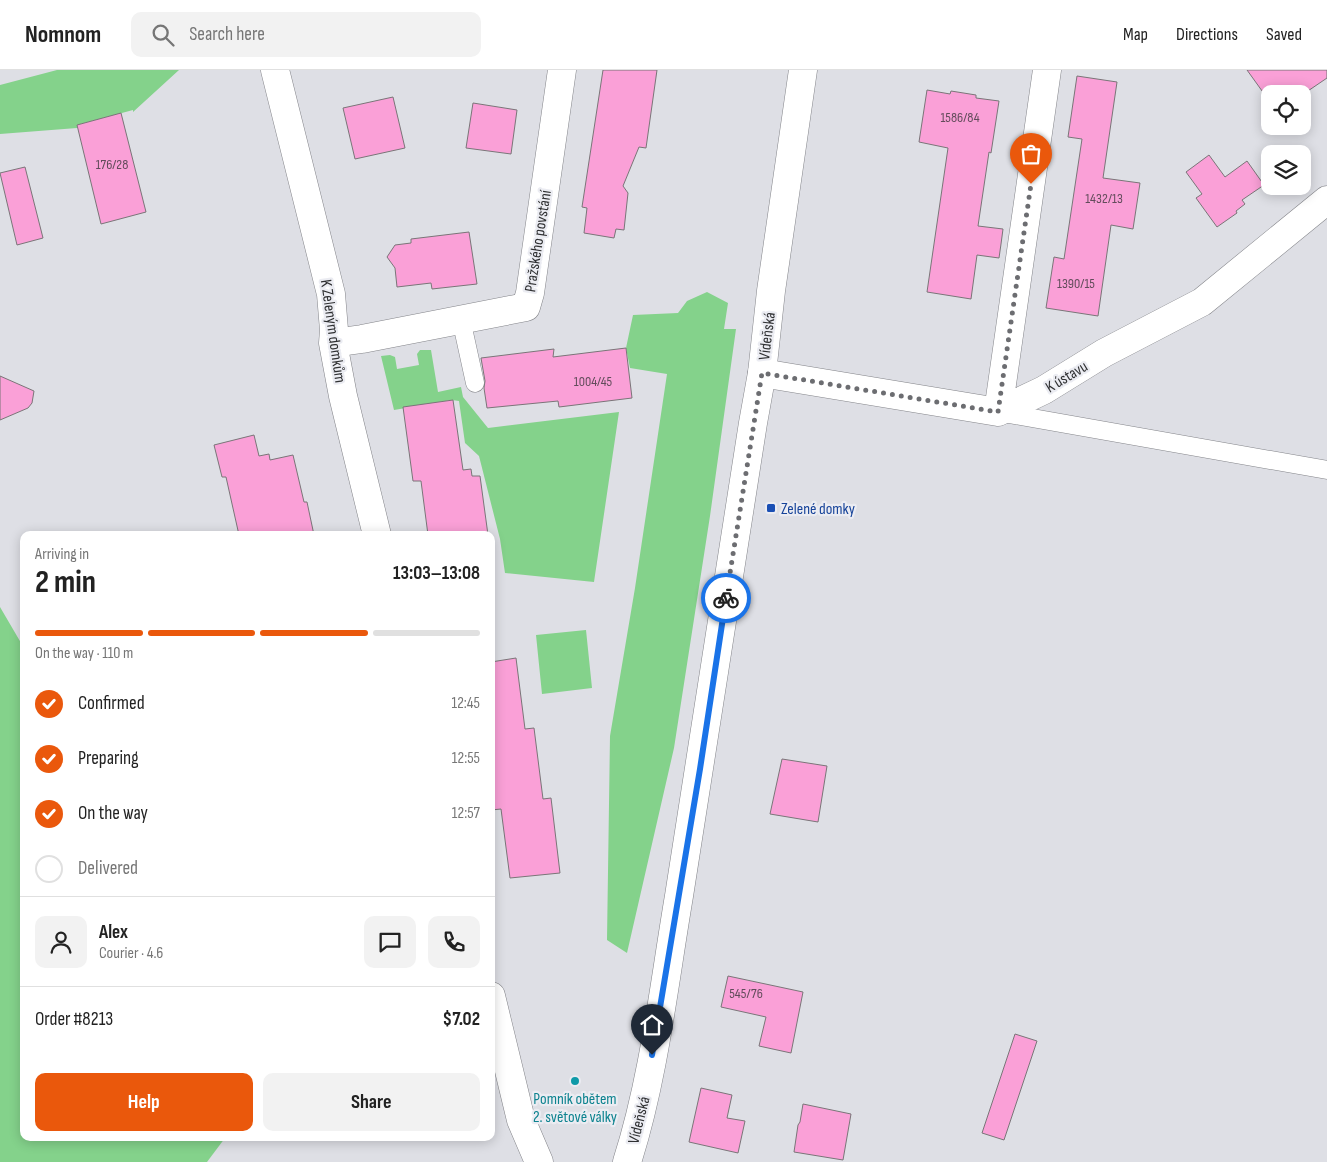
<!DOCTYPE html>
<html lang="en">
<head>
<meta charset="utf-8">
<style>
  :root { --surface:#fff; --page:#f2f2f2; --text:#222; --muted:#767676; --line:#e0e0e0; --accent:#ea580c }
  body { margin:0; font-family:"Sofia Sans Condensed",sans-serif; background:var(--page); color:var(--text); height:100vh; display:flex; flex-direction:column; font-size:19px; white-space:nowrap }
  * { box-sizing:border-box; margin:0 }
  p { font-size:16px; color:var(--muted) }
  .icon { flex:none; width:28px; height:28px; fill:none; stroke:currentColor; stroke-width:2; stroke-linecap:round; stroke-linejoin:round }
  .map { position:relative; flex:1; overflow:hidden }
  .panel { position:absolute; left:20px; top:461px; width:475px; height:610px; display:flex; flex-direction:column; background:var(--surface); border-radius:10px; box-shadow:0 2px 12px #0003 }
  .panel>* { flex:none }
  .tools { position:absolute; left:1261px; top:15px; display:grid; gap:10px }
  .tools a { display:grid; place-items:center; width:50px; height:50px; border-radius:10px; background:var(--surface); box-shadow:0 2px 12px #0003; font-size:25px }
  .pin { position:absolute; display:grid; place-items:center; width:42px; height:42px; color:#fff; margin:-51px -21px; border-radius:50% 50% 50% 0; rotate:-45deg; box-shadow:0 0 5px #0007 }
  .pin .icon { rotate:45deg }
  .courier { position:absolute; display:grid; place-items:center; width:50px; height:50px; margin:-25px; border:4px solid #1a73e8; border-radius:50%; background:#fff; color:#222; box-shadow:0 1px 6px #0007 }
  .head em { font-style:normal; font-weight:700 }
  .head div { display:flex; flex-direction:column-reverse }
  .head { display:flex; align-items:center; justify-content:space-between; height:85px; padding:0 15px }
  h1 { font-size:32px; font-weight:700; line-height:38px }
  .bar { display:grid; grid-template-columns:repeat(4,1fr); gap:8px 5px; align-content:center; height:60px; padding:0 15px }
  .bar i { height:6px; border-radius:4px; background:var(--line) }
  .bar .on { background:var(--accent) }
  .bar p { grid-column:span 4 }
  .line { display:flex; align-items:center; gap:12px; padding:0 15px; border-top:1px solid var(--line) }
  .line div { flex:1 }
  .round { display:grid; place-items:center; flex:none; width:52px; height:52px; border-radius:10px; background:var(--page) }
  ol { padding:0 15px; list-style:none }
  li { display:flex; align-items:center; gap:15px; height:55px }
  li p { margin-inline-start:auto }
  li .icon { padding:5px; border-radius:50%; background:var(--accent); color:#fff; stroke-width:4 }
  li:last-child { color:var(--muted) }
  li i { width:28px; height:28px; border:2px solid var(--line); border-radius:50% }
  .action { display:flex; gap:10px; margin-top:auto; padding:10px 15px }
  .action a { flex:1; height:58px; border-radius:10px; background:var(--accent); color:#fff; font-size:20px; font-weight:700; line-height:58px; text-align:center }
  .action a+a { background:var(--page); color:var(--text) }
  header { display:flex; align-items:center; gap:30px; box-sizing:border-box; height:70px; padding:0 25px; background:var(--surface); border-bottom:1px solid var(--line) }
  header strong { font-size:24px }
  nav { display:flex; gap:28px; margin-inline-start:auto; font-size:18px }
  .search { width:350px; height:45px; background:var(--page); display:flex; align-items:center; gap:12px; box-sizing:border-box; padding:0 18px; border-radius:10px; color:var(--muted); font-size:19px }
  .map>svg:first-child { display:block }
  .green { fill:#84d28b }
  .building { fill:#faa0d7; stroke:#7a7578 }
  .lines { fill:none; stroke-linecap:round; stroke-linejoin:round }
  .service-casing { stroke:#838489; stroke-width:19 }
  .minor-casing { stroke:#838489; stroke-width:29 }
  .secondary-casing { stroke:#838489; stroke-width:29 }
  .service { stroke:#fff; stroke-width:18 }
  .minor { stroke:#fff; stroke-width:28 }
  .secondary { stroke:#fff; stroke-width:28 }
  .done { stroke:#6c6d71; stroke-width:5; stroke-dasharray:0 9 }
  .route { stroke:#1a73e8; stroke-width:6 }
  .transit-dot { fill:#1a4fb4; stroke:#ebecf2; stroke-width:2 }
  .culture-dot { fill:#0f9aa8; stroke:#ebecf2; stroke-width:2 }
  .labels { text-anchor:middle; stroke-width:4.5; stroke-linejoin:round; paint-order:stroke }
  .number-label { font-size:14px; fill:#624c5b }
  .street-label { font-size:16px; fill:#2f3032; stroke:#ebecf2 }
  .transit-label { font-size:16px; fill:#164399; stroke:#ebecf2; text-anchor:start }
  .culture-label { font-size:16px; fill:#0d838f; stroke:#ebecf2 }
</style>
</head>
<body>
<header>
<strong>Nomnom</strong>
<div class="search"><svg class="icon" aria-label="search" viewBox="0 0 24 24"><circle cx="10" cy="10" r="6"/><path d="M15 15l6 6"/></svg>Search here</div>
<nav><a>Map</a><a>Directions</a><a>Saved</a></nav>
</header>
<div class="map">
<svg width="1327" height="1092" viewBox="0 0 1327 1092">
  <rect width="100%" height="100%" fill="#dedfe5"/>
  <!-- green -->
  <path class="green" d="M 57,0 L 179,0 L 133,42 L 133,40 L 77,55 L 77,58 L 0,64 L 0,15 Z
    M 707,222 L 728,233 L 724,259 L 736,259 L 710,446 L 674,678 L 627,883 L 607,870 L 610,666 L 635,518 L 667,304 L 630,298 L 626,278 L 633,245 L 678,243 L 687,231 Z
    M 420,280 L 431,280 L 438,322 L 461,317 L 463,327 L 488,358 L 619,342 L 594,512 L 505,503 L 500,469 L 479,386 L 465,373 L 459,331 L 452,330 L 394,340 L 381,286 L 390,285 L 395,287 L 397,299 L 419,295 L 417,284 Z
    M 0,537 L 24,578 L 24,1068 L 225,1068 L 207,1092 L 0,1092 Z
    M 586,560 L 592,618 L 542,624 L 536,565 Z"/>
  <!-- building -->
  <path class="building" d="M 603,0 L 657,0 L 646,78 L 639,77 L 623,116 L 628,123 L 624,160 L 616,159 L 614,168 L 584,163 L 587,138 L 582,137 Z
    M 1247,0 L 1327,0 L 1327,8 L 1302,25 L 1302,24 L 1270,24 L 1270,32 Z
    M 1077,6 L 1117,12 L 1103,108 L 1140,113 L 1133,159 L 1111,155 L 1098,246 L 1046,238 L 1054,187 L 1064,189 L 1082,69 L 1068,67 Z
    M 927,20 L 950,24 L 951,21 L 976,25 L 976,28 L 999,31 L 991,83 L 989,82 L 978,156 L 1003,159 L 1001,174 L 999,188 L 977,185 L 971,229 L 927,222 L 948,78 L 919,72 Z
    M 393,27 L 405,78 L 355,89 L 343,38 Z
    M 473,33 L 517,40 L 511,84 L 466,78 Z
    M 121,43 L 146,142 L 101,154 L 77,55 Z
    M 1209,85 L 1225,107 L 1247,91 L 1264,115 L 1242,130 L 1245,134 L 1236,141 L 1237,143 L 1217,157 L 1196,128 L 1202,124 L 1186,102 Z
    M 25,97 L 43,168 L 17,175 L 0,103 Z
    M 469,162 L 477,214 L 432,219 L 431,213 L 397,217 L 395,198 L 387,187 L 395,175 L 411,173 L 411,169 Z
    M 626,278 L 632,328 L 559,337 L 558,331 L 487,338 L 484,318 L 485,311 L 481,288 L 554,279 L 553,287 Z
    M 0,306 L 34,321 L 32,333 L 28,338 L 0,350 Z
    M 453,330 L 463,400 L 471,399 L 472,406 L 480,406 L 488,465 L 428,465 L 421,411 L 413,411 L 403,337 Z
    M 254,365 L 259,386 L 269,384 L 270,390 L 293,385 L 304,432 L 307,432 L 314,465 L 239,465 L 226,407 L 222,407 L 214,375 Z
    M 516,588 L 525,659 L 534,658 L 543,729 L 551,728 L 560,803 L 510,808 L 501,739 L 491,740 L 491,592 Z
    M 782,689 L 827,696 L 818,752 L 770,744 Z
    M 728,906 L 803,922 L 791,983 L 759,976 L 766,947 L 721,937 Z
    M 1015,964 L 1037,971 L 1004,1070 L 982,1063 Z
    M 701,1018 L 732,1025 L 727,1048 L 745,1051 L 738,1083 L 689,1072 Z
    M 803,1034 L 851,1044 L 843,1090 L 794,1082 L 798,1055 L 800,1052 Z"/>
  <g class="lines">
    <defs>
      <path id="service" d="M 461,249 L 475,313
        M 998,342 L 1327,400"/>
      <path id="minor" d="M 275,0 L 331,224 L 334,260 L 333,273 L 343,326 L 377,465
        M 333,273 L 362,269 L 526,237 L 530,223 L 562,0
        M 762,303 L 998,342 L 1044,320 L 1104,283 L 1202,232 L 1327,130
        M 998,342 L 1047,0
        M 491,926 L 521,1050 L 539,1092"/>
      <path id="secondary" d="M 627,1092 C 654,1008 664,914 679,826 C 705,669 729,511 753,353 L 762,303 L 771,221 L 803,0"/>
    </defs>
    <!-- service casing -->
    <use href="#service" class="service-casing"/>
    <!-- minor casing -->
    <use href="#minor" class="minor-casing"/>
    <!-- secondary casing -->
    <use href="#secondary" class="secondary-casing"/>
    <!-- service -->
    <use href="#service" class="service"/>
    <!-- minor -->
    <use href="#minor" class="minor"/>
    <!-- secondary -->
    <use href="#secondary" class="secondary"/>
  </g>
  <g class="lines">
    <!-- done -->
    <path class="done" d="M 726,528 L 762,303 L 998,342 L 1031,114"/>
    <!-- route -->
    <path class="route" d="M 652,985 L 700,699 L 726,528"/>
  </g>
  <!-- markers -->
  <rect class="transit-dot" x="766" y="433" width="10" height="10" rx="2.5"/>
  <circle class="culture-dot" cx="575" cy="1011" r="5"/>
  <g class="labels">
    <!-- number labels -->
    <g class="number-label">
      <text x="960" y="52">1586/84</text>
      <text x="112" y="99">176/28</text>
      <text x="1104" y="133">1432/13</text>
      <text x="1076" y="218">1390/15</text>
      <text x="593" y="316">1004/45</text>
      <text x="746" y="928">545/76</text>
    </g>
    <!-- street labels -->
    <g class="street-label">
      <text transform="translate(537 171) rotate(-81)" y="6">Pražského povstání</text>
      <text transform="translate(334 261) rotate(82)" y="6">K Zeleným domkům</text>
      <text transform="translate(766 266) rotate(-83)" y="6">Vídeňská</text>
      <text transform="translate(1066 306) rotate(-31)" y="6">K ústavu</text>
      <text transform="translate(638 1050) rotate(-76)" y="6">Vídeňská</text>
    </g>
    <!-- transit labels -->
    <g class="transit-label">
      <text x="781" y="444">Zelené domky</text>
    </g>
    <!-- culture labels -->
    <g class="culture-label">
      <text x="575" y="1034">Pomník obětem<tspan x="575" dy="18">2. světové války</tspan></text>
    </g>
  </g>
</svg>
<div class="tools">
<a><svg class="icon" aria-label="locate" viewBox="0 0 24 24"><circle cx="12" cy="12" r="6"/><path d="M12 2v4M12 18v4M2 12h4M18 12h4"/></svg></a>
<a><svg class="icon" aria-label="layers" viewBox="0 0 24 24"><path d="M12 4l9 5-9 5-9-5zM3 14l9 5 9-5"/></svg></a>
</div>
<div class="pin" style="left:1031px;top:114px;background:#ea580c"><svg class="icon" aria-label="bag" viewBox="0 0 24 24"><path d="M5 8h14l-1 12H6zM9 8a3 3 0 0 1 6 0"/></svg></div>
<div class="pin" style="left:652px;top:985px;background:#1f2937"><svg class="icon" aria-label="home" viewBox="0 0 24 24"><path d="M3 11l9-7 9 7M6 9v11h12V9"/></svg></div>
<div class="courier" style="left:726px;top:528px"><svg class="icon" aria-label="bike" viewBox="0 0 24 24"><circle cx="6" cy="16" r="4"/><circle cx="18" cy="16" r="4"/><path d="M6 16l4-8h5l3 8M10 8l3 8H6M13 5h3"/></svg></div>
<section class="panel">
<div class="head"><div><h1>2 min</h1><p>Arriving in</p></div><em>13:03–13:08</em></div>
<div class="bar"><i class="on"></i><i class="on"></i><i class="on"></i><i></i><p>On the way · 110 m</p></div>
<ol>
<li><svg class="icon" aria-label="check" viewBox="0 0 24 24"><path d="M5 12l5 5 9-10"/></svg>Confirmed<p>12:45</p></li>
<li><svg class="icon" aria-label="check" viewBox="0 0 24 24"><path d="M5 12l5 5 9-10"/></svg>Preparing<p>12:55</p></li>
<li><svg class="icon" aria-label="check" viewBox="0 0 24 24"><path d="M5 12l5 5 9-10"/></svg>On the way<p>12:57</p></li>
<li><i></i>Delivered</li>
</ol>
<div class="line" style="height:90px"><a class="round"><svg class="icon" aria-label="person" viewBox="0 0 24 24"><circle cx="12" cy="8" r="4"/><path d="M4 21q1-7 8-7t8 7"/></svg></a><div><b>Alex</b><p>Courier · 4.6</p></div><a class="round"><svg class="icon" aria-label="chat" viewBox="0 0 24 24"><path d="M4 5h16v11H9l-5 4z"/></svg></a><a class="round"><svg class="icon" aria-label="phone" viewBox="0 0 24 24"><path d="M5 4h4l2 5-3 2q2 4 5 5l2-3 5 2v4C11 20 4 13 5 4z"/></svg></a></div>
<div class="line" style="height:65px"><div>Order #8213</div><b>$7.02</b></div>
<div class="action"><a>Help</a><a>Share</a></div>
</section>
</div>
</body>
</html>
